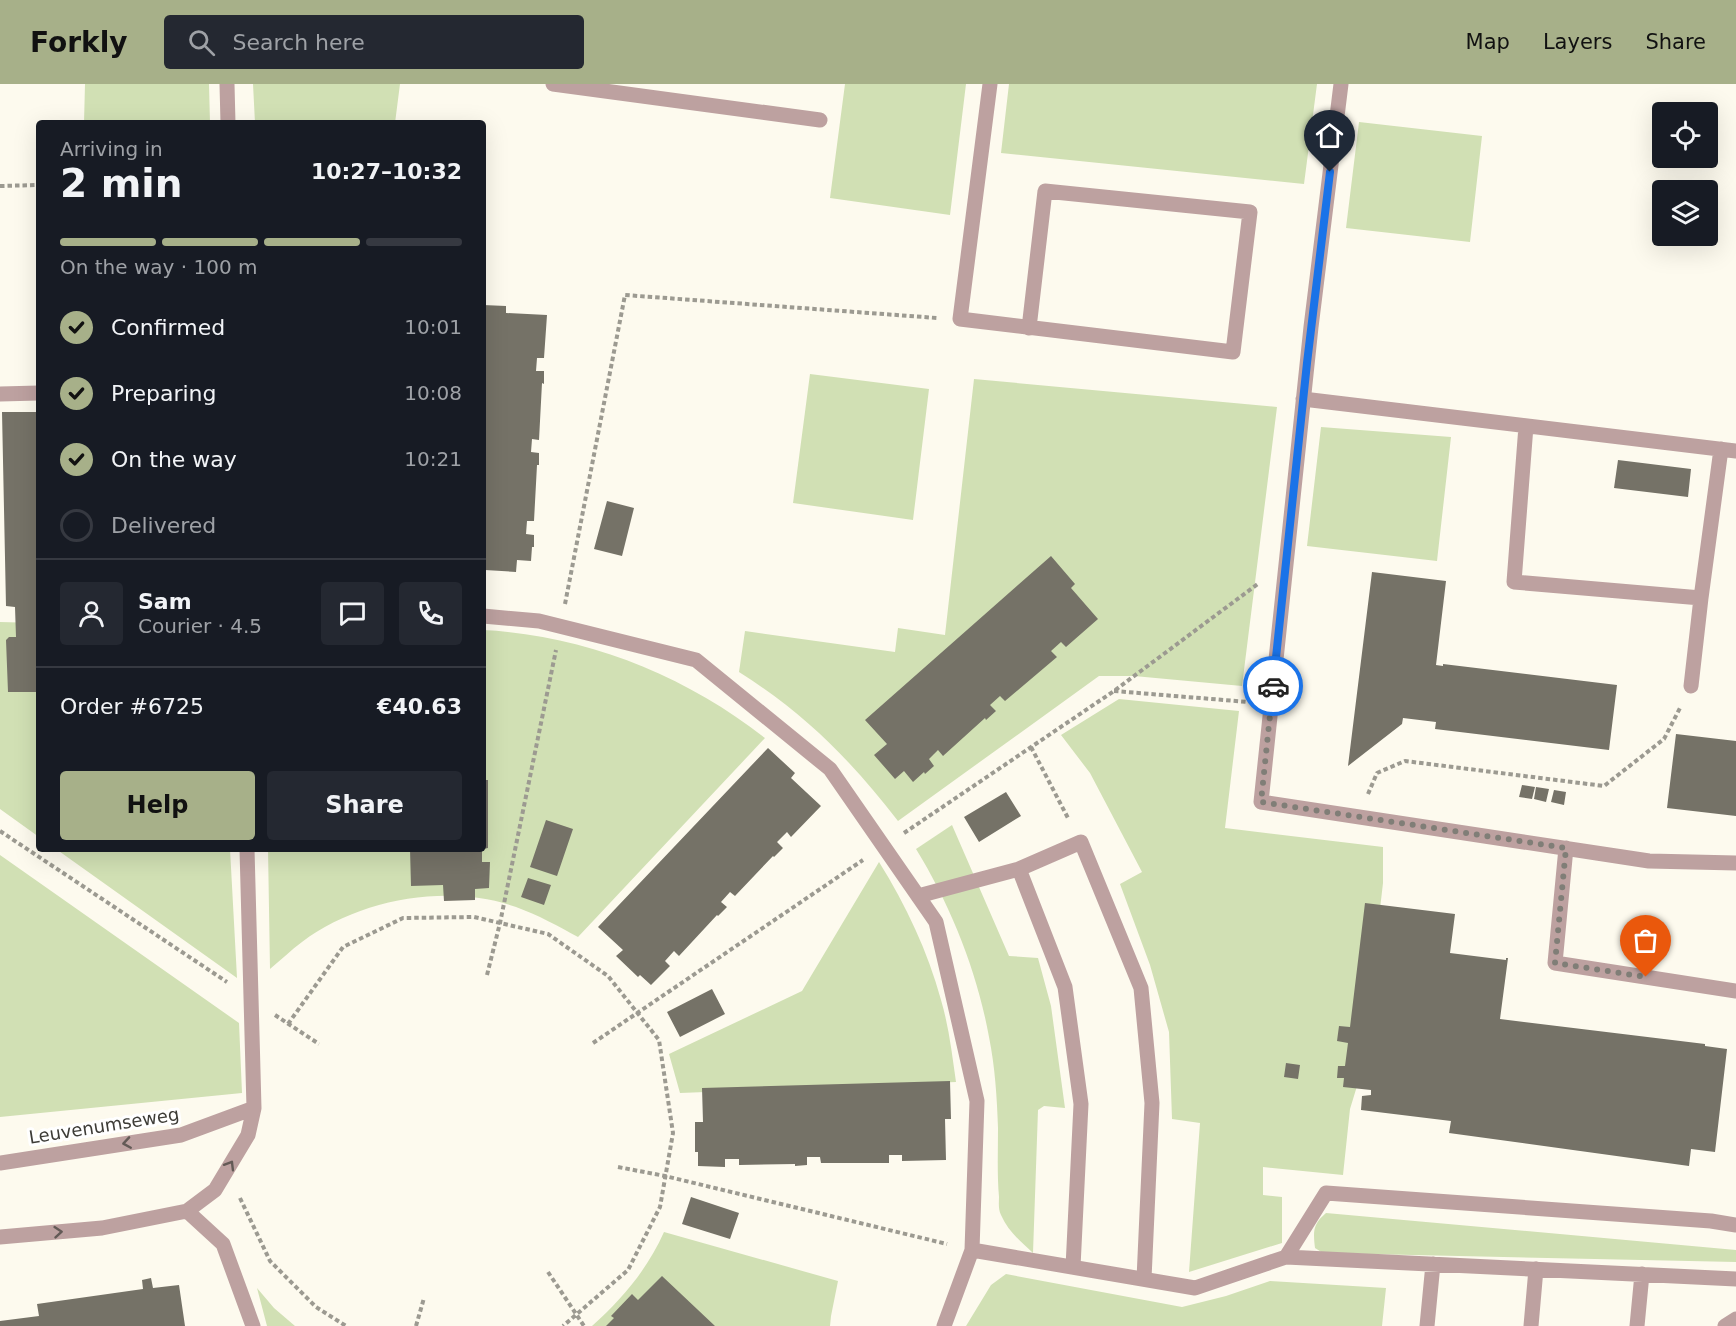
<!DOCTYPE html>
<html lang="en">
<head>
<meta charset="utf-8">
<style>
  :root { --surface:#171b24; --page:#242831; --text:#f1f3f6; --muted:#9ea1a6; --line:#363941; --accent:#a7b089 }
  body { margin:0; font-family:"DejaVu Sans",sans-serif; background:var(--page); color:var(--text); height:100vh; display:flex; flex-direction:column; font-size:22px; white-space:nowrap }
  * { box-sizing:border-box; margin:0 }
  p { font-size:20px; color:var(--muted) }
  .icon { flex:none; width:33px; height:33px; fill:none; stroke:currentColor; stroke-width:2; stroke-linecap:round; stroke-linejoin:round }
  .map { position:relative; flex:1; overflow:hidden }
  .side { position:absolute; left:36px; top:36px; width:450px; height:732px; display:flex; flex-direction:column; background:var(--surface); border-radius:6px; box-shadow:0 6px 24px #0002 }
  .side>* { flex:none }
  .fabs { position:absolute; left:1652px; top:18px; display:grid; gap:12px }
  .fabs a { display:grid; place-items:center; width:66px; height:66px; border-radius:6px; background:var(--surface); box-shadow:0 6px 24px #0002; font-size:30px }
  .pin { position:absolute; display:grid; place-items:center; width:51px; height:51px; color:#fff; margin:-62px -26px; border-radius:50% 50% 50% 0; rotate:-45deg; box-shadow:0 0 6px #0007 }
  .pin .icon { rotate:45deg }
  .courier { position:absolute; display:grid; place-items:center; width:60px; height:60px; margin:-30px; border:4px solid #1a73e8; border-radius:50%; background:#fff; color:#222; box-shadow:0 2px 8px #0007 }
  .headline em { font-style:normal; font-weight:700 }
  .headline div { display:flex; flex-direction:column-reverse }
  .headline { display:flex; align-items:center; justify-content:space-between; height:102px; padding:0 24px }
  h1 { font-size:39px; font-weight:700; line-height:45px }
  .bar { display:grid; grid-template-columns:repeat(4,1fr); gap:9px 6px; align-content:center; height:72px; padding:0 24px }
  .bar i { height:8px; border-radius:4px; background:var(--line) }
  .bar .current { background:var(--accent) }
  .bar p { grid-column:span 4 }
  .line { display:flex; align-items:center; gap:15px; padding:0 24px; border-top:2px solid var(--line) }
  .line div { flex:1 }
  .round { display:grid; place-items:center; flex:none; width:63px; height:63px; border-radius:6px; background:var(--page) }
  ol { padding:0 24px; list-style:none }
  li { display:flex; align-items:center; gap:18px; height:66px }
  li p { margin-inline-start:auto }
  li .icon { padding:6px; border-radius:50%; background:var(--accent); color:#111; stroke-width:4 }
  li:last-child { color:var(--muted) }
  li i { width:33px; height:33px; border:3px solid var(--line); border-radius:50% }
  .button { display:flex; gap:12px; margin-top:auto; padding:12px 24px }
  .button a { flex:1; height:69px; border-radius:6px; background:var(--accent); color:#111; font-size:24px; font-weight:700; line-height:69px; text-align:center }
  .button a+a { background:var(--page); color:var(--text) }
  header { display:flex; align-items:center; gap:36px; box-sizing:border-box; height:84px; padding:0 30px; background:var(--accent); color:#111 }
  header strong { font-size:28px }
  nav { display:flex; gap:33px; margin-inline-start:auto; font-size:21px }
  .search { width:420px; height:54px; background:var(--page); display:flex; align-items:center; gap:15px; box-sizing:border-box; padding:0 21px; border-radius:6px; color:var(--muted); font-size:22px }
  .map>svg:first-child { display:block }
  .green { fill:#d1e0b4 }
  .building { fill:#757267 }
  .lines { fill:none; stroke-linecap:round; stroke-linejoin:round }
  .path { stroke:#9c9a91; stroke-width:4; stroke-dasharray:4.5 3; stroke-linecap:butt }
  .lane { stroke:#bda1a0; stroke-width:15 }
  .oneway { stroke:#635a56 }
  .done { stroke:#807e77; stroke-width:6; stroke-dasharray:0 10.8 }
  .route { stroke:#1a73e8; stroke-width:8 }
  .labels { text-anchor:middle; stroke-width:6; stroke-linejoin:round; paint-order:stroke }
  .street-label { font-size:18px; fill:#3d3c37; stroke:#fff }
</style>
</head>
<body>
<header>
<strong>Forkly</strong>
<div class="search"><svg class="icon" aria-label="search" viewBox="0 0 24 24"><circle cx="10" cy="10" r="6"/><path d="M15 15l6 6"/></svg>Search here</div>
<nav><a>Map</a><a>Layers</a><a>Share</a></nav>
</header>
<div class="map">
<svg width="1736" height="1242" viewBox="0 0 1736 1242">
  <rect width="100%" height="100%" fill="#fdfaee"/>
  <!-- green -->
  <path class="green" d="M 85,0 L 209,0 L 210,39 L 84,39 Z
    M 253,0 L 400,0 L 395,39 L 255,39 Z
    M 845,0 L 966,0 L 950,131 L 830,114 Z
    M 1009,0 L 1317,0 L 1304,100 L 1001,69 Z
    M 1359,38 L 1482,52 L 1470,158 L 1346,144 Z
    M 810,290 L 929,305 L 913,436 L 793,419 Z
    M 974,295 L 1277,323 L 1242,602 L 1134,592 L 1099,592 L 898,737 C 850,675 805,630 739,588 L 745,547 L 895,568 L 898,544 L 945,551 Z
    M 1321,343 L 1451,353 L 1437,477 L 1307,462 Z
    M 0,538 L 39,539 L 39,753 L 0,725 Z
    M 483,546 C 585,551 685,591 765,654 L 578,853 C 558,842 538,831 516,823 C 448,799 359,815 302,858 C 291,866 281,876 270,885 L 268,765 L 483,765 Z
    M 1119,615 L 1239,627 L 1225,744 L 1383,763 L 1383,799 L 1361,989 L 1350,1025 L 1343,1091 L 1263,1083 L 1263,1111 L 1282,1113 L 1282,1159 L 1189,1188 L 1200,1039 L 1172,1035 L 1169,948 L 1150,881 L 1120,800 L 1142,788 L 1090,689 L 1061,651 Z
    M 952,741 L 1009,872 L 1038,874 L 1051,922 L 1065,1024 L 1044,1022 L 1038,1026 L 1033,1169 C 1020,1157 1008,1147 1001,1131 C 998,1125 999,1118 999,1113 C 997,1090 998,1067 998,1044 C 997,1013 995,983 989,953 C 977,887 951,822 916,765 Z
    M 56,765 L 230,765 L 237,894 Z
    M 0,771 L 239,939 L 242,1009 L 0,1033 Z
    M 879,778 C 906,821 928,868 941,916 C 949,943 952,970 956,998 L 680,1009 L 669,970 L 802,907 Z
    M 1326,1129 L 1736,1166 L 1736,1178 L 1323,1169 L 1315,1164 C 1313,1147 1313,1140 1326,1129 Z
    M 664,1148 L 838,1197 L 831,1232 L 830,1242 L 592,1242 C 622,1215 647,1186 664,1148 Z
    M 1006,1190 L 1182,1223 L 1226,1212 L 1270,1197 L 1386,1204 L 1382,1242 L 966,1242 L 991,1201 Z
    M 257,1204 L 274,1224 L 295,1242 L 267,1242 Z"/>
  <!-- building -->
  <path class="building" d="M 483,221 L 506,222 L 506,229 L 547,231 L 544,274 L 537,274 L 536,287 L 544,287 L 544,300 L 542,299 L 539,356 L 532,355 L 531,368 L 539,369 L 539,381 L 537,381 L 534,437 L 527,437 L 526,450 L 534,451 L 534,463 L 532,463 L 531,477 L 517,476 L 516,488 L 485,486 L 486,469 L 483,469 Z
    M 2,328 L 39,328 L 39,608 L 8,608 L 6,556 L 9,553 L 16,553 L 15,523 L 6,522 Z
    M 1618,376 L 1691,385 L 1688,413 L 1614,404 Z
    M 607,417 L 634,424 L 622,472 L 594,465 Z
    M 1051,472 L 1075,500 L 1071,504 L 1098,535 L 1066,563 L 1061,558 L 1051,567 L 1057,573 L 1005,617 L 1000,612 L 990,621 L 996,627 L 986,636 L 985,634 L 943,672 L 938,666 L 929,675 L 934,682 L 925,690 L 924,688 L 913,698 L 904,687 L 895,695 L 874,671 L 887,660 L 865,636 Z
    M 1372,488 L 1446,497 L 1436,581 L 1443,582 L 1443,580 L 1617,601 L 1609,666 L 1435,645 L 1436,638 L 1403,634 L 1402,640 L 1348,682 Z
    M 483,632 L 485,632 L 486,683 L 483,683 Z
    M 1676,650 L 1736,657 L 1736,732 L 1667,724 Z
    M 768,664 L 795,689 L 791,694 L 821,722 L 791,753 L 787,748 L 777,758 L 783,764 L 774,773 L 773,772 L 735,812 L 730,808 L 721,818 L 727,823 L 718,832 L 717,831 L 679,872 L 674,867 L 665,877 L 670,882 L 651,901 L 640,891 L 638,893 L 616,872 L 623,866 L 598,843 Z
    M 483,696 L 488,696 L 488,764 L 483,765 Z
    M 1522,701 L 1535,703 L 1532,715 L 1519,713 Z
    M 1536,703 L 1549,705 L 1546,718 L 1534,715 Z
    M 1554,706 L 1566,708 L 1564,721 L 1551,718 Z
    M 1006,708 L 1021,732 L 979,758 L 964,733 Z
    M 546,736 L 573,745 L 557,792 L 530,783 Z
    M 410,765 L 482,765 L 482,778 L 490,778 L 489,804 L 475,805 L 475,816 L 444,817 L 443,801 L 411,802 Z
    M 528,794 L 551,801 L 544,821 L 521,813 Z
    M 1365,819 L 1455,830 L 1450,869 L 1506,876 L 1506,874 L 1508,874 L 1500,935 L 1705,960 L 1705,962 L 1727,965 L 1715,1068 L 1691,1065 L 1689,1082 L 1449,1049 L 1451,1037 L 1361,1026 L 1362,1012 L 1371,1011 L 1371,1006 L 1343,1003 L 1344,994 L 1337,994 L 1338,982 L 1345,982 L 1348,959 L 1337,957 L 1339,942 L 1350,943 Z
    M 712,905 L 725,930 L 680,953 L 667,928 Z
    M 1286,979 L 1300,981 L 1298,995 L 1284,993 Z
    M 950,997 L 951,1035 L 945,1035 L 946,1076 L 902,1077 L 902,1071 L 889,1071 L 889,1079 L 821,1079 L 820,1073 L 807,1073 L 807,1081 L 795,1082 L 795,1080 L 739,1081 L 739,1075 L 725,1075 L 725,1083 L 698,1082 L 698,1068 L 695,1068 L 695,1038 L 703,1038 L 702,1004 Z
    M 691,1113 L 739,1129 L 730,1155 L 682,1140 Z
    M 662,1192 L 715,1242 L 606,1242 L 614,1234 L 611,1232 L 632,1210 L 638,1216 Z
    M 151,1194 L 153,1204 L 179,1201 L 185,1242 L 0,1242 L 0,1237 L 39,1232 L 37,1220 L 143,1205 L 142,1196 Z"/>
  <g class="lines">
    <!-- path -->
    <path class="path" d="M 0,102 L 39,101
      M 565,520 L 625,211 L 937,234
      M 1114,607 L 1248,618
      M 1031,663 L 1069,736
      M 1368,710 L 1377,689 L 1405,677 L 1604,702 L 1664,655 L 1680,624
      M 0,747 L 227,898
      M 904,749 L 1114,607 L 1259,499
      M 487,891 L 500,839 L 556,566
      M 275,931 L 319,960
      M 288,940 L 343,863 L 403,834 L 474,833 L 548,850 L 608,892 L 659,956 L 673,1049 L 660,1123 L 628,1186 L 563,1242
      M 593,959 L 863,776
      M 618,1083 L 665,1092 L 947,1160
      M 240,1114 L 270,1177 L 316,1223 L 346,1242
      M 548,1188 L 584,1242
      M 416,1242 L 424,1214"/>
    <!-- lane -->
    <path class="lane" d="M 227,0 L 228,39
      M 553,0 L 820,36
      M 990,0 L 960,235 L 1233,268 L 1250,128 L 1045,107 L 1029,244
      M 1341,0 L 1311,243 L 1261,718 L 1649,777 L 1736,779
      M 0,310 L 39,309
      M 1303,315 L 1736,367
      M 1526,342 L 1514,498 L 1701,514 L 1721,365
      M 483,532 L 539,537 L 696,576 L 830,685 L 936,838 L 977,1017 L 972,1166 L 944,1242
      M 1691,602 L 1701,514
      M 1566,764 L 1555,879 L 1736,907
      M 247,765 L 254,1024
      M 1019,785 L 1081,758 L 1141,904 L 1152,1019 L 1144,1195
      M 918,812 L 1019,785 L 1065,903 L 1081,1020 L 1073,1183
      M 0,1079 L 181,1051 L 254,1024 L 248,1051 L 215,1106 L 187,1127 L 102,1144 L 0,1153
      M 187,1127 L 223,1160 L 253,1242
      M 972,1166 L 1195,1204 L 1286,1173 L 1736,1195
      M 1286,1173 L 1326,1109 L 1711,1137 L 1736,1141
      M 1427,1242 L 1433,1180
      M 1531,1242 L 1536,1185
      M 1637,1242 L 1642,1190
      M 1725,1242 L 1736,1235"/>
  </g>
  <!-- one-way arrows -->
  <defs><path id="oneway-chevron" d="M-2-3.5L2.5 0L-2 3.5" fill="none" stroke-width="1.6" stroke-linecap="round" stroke-linejoin="round" transform="scale(1.5)"/></defs>
  <g class="oneway">
    <use href="#oneway-chevron" transform="translate(127 1059) rotate(171)"/>
    <use href="#oneway-chevron" transform="translate(230 1081) rotate(-59)"/>
    <use href="#oneway-chevron" transform="translate(58 1148) rotate(-5)"/>
  </g>
  <g class="lines">
    <!-- done -->
    <path class="done" d="M 1273,602 L 1261,718 L 1566,764 L 1555,879 L 1646,893"/>
    <!-- route -->
    <path class="route" d="M 1273,602 L 1307,279 L 1330,88"/>
  </g>
  <g class="labels">
    <!-- street labels -->
    <g class="street-label">
      <text transform="translate(104 1042) rotate(-9)" y="6">Leuvenumseweg</text>
    </g>
  </g>
</svg>
<div class="fabs">
<a><svg class="icon" aria-label="locate" viewBox="0 0 24 24"><circle cx="12" cy="12" r="6"/><path d="M12 2v4M12 18v4M2 12h4M18 12h4"/></svg></a>
<a><svg class="icon" aria-label="layers" viewBox="0 0 24 24"><path d="M12 4l9 5-9 5-9-5zM3 14l9 5 9-5"/></svg></a>
</div>
<div class="pin" style="left:1646px;top:893px;background:#ea580c"><svg class="icon" aria-label="bag" viewBox="0 0 24 24"><path d="M5 8h14l-1 12H6zM9 8a3 3 0 0 1 6 0"/></svg></div>
<div class="pin" style="left:1330px;top:88px;background:#1f2937"><svg class="icon" aria-label="home" viewBox="0 0 24 24"><path d="M3 11l9-7 9 7M6 9v11h12V9"/></svg></div>
<div class="courier" style="left:1273px;top:602px"><svg class="icon" aria-label="car" viewBox="0 0 24 24"><path d="M5 17H2v-5l4-1 3-4h7l3 4 3 1v5h-3M9 17h6M6 11h13"/><circle cx="7" cy="17" r="2"/><circle cx="17" cy="17" r="2"/></svg></div>
<section class="side">
<div class="headline"><div><h1>2 min</h1><p>Arriving in</p></div><em>10:27–10:32</em></div>
<div class="bar"><i class="current"></i><i class="current"></i><i class="current"></i><i></i><p>On the way · 100 m</p></div>
<ol>
<li><svg class="icon" aria-label="check" viewBox="0 0 24 24"><path d="M5 12l5 5 9-10"/></svg>Confirmed<p>10:01</p></li>
<li><svg class="icon" aria-label="check" viewBox="0 0 24 24"><path d="M5 12l5 5 9-10"/></svg>Preparing<p>10:08</p></li>
<li><svg class="icon" aria-label="check" viewBox="0 0 24 24"><path d="M5 12l5 5 9-10"/></svg>On the way<p>10:21</p></li>
<li><i></i>Delivered</li>
</ol>
<div class="line" style="height:108px"><a class="round"><svg class="icon" aria-label="person" viewBox="0 0 24 24"><circle cx="12" cy="8" r="4"/><path d="M4 21q1-7 8-7t8 7"/></svg></a><div><b>Sam</b><p>Courier · 4.5</p></div><a class="round"><svg class="icon" aria-label="chat" viewBox="0 0 24 24"><path d="M4 5h16v11H9l-5 4z"/></svg></a><a class="round"><svg class="icon" aria-label="phone" viewBox="0 0 24 24"><path d="M5 4h4l2 5-3 2q2 4 5 5l2-3 5 2v4C11 20 4 13 5 4z"/></svg></a></div>
<div class="line" style="height:78px"><div>Order #6725</div><b>€40.63</b></div>
<div class="button"><a>Help</a><a>Share</a></div>
</section>
</div>
</body>
</html>
